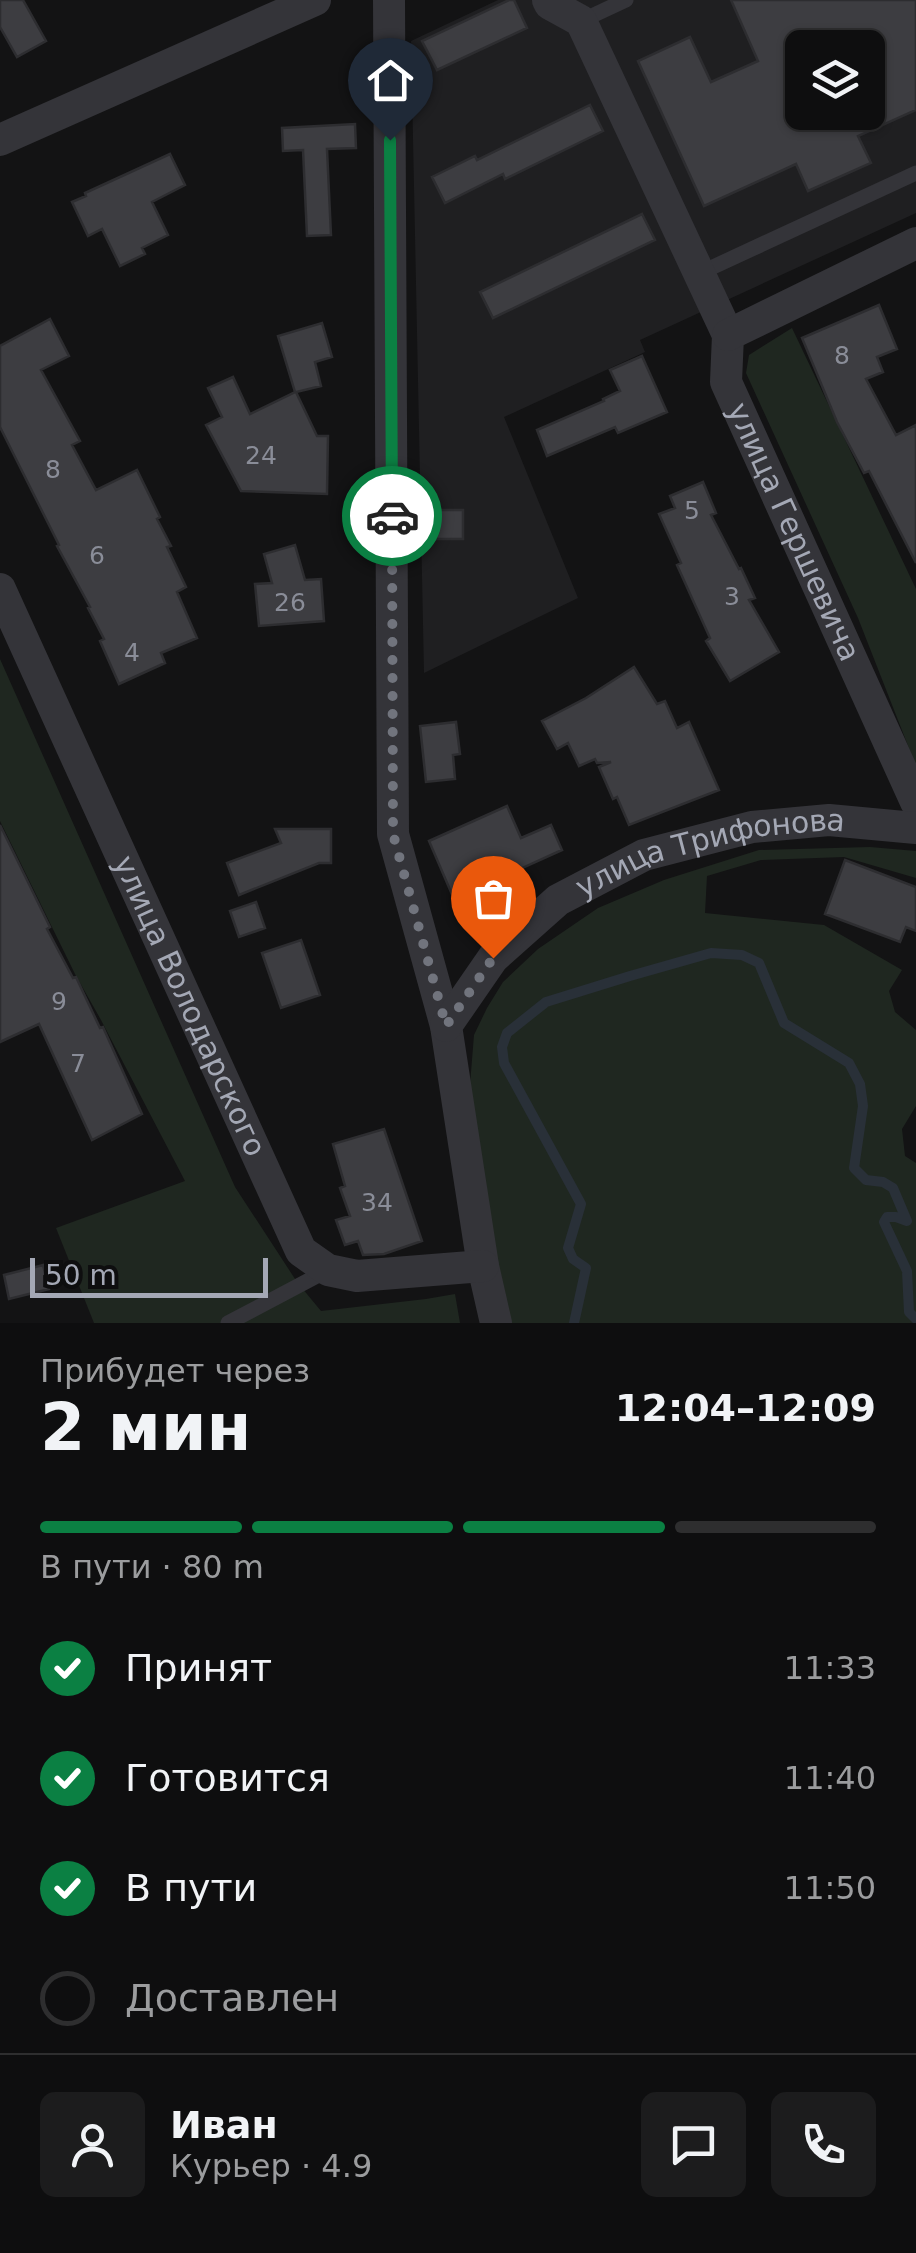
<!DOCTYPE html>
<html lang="ru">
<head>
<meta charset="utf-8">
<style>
  :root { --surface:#0e0e0f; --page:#1c1c1d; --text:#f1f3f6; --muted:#9b9c9e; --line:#2e2e2f; --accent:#0b8043 }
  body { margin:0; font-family:"DejaVu Sans",sans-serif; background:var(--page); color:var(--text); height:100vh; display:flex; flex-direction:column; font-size:38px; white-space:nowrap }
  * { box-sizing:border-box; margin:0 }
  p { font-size:32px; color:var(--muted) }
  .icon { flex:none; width:55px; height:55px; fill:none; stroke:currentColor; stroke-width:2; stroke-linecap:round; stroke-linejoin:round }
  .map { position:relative; height:1323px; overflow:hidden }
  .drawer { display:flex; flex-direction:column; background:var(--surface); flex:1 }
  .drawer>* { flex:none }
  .tools { position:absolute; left:785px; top:30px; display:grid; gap:20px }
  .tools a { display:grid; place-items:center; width:100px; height:100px; border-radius:15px; background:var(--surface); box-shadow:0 2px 8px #0004,0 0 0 2px var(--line); font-size:50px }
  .scale { position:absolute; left:30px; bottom:25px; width:238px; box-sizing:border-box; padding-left:10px; border:5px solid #a4a8b5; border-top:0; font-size:28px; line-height:35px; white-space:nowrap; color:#a4a8b5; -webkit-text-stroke:8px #0e0e0f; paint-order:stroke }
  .pin { position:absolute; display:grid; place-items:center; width:85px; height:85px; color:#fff; margin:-102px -42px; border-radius:50% 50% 50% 0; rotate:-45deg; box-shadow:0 0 10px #0007 }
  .pin .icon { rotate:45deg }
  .courier { position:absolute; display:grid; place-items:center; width:100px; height:100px; margin:-50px; border:8px solid #0b8043; border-radius:50%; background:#fff; color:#222; box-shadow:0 2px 12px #0007 }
  .summary em { font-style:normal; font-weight:700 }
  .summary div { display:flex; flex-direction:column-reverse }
  .summary { display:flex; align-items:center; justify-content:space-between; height:170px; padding:0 40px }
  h1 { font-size:65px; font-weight:700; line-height:75px }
  .bar { display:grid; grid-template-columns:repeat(4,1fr); gap:15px 10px; align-content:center; height:120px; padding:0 40px }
  .bar i { height:12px; border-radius:8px; background:var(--line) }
  .bar .current { background:var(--accent) }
  .bar p { grid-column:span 4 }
  .line { display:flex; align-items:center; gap:25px; padding:0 40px; border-top:2px solid var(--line) }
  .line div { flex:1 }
  .round { display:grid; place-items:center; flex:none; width:105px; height:105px; border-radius:15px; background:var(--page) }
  ol { padding:0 40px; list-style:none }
  li { display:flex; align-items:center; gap:30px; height:110px }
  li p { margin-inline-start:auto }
  li .icon { padding:10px; border-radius:50%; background:var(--accent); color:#fff; stroke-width:4 }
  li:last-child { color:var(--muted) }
  li i { width:55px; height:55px; border:5px solid var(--line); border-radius:50% }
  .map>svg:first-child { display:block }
  .built { fill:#1f1f21; fill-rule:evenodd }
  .green { fill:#1f2720 }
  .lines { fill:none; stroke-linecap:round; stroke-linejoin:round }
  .stream { stroke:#293038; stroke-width:10 }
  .building { fill:#3d3d41; stroke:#2d2d30; stroke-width:2.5; fill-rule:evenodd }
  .service { stroke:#343439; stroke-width:15 }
  .minor { stroke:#343439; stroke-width:32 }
  .done { stroke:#71747d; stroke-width:10; stroke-dasharray:0 18 }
  .route { stroke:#0b8043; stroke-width:12 }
  .labels { text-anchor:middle; stroke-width:10; stroke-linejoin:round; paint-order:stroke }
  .number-label { font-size:25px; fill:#8a8d98 }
  .street-label { font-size:30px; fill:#a4a8b5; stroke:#0e0e0f }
</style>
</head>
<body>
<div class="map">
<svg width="916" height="1323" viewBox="0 0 916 1323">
  <rect width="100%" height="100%" fill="#131314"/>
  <!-- built -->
  <path class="built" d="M 498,0 L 916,0 L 916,213 L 640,340 L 645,352 L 504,417 L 578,598 L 424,673 L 411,41 ZM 802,48 L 868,48 L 868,112 L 802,112 Z"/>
  <!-- green -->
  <path class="green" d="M 792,328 L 916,589 L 916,766 L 858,618 L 746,373 L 749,355 Z
    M 0,659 L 235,1187 L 297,1282 L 321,1311 L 426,1299 L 455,1294 L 460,1323 L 94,1323 L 56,1228 L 185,1181 L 101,1020 L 75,974 L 0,821 Z
    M 870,847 L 916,851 L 916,878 L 844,857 L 761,860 L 707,876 L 705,913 L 824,925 L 902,970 L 889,991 L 895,1012 L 916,1030 L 916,1106 L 902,1129 L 905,1156 L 916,1163 L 916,1323 L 505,1323 L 469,1097 L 474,1035 L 487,1008 L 503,982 L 538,949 L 598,908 L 664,880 L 759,850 Z"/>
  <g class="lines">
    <!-- stream -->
    <path class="stream" d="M 574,1323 L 586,1268 L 573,1259 L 568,1248 L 581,1204 L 504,1063 L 502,1047 L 507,1033 L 546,1002 L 630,976 L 711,953 L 742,955 L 759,963 L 784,1023 L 849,1063 L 860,1084 L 863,1106 L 854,1168 L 866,1180 L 883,1182 L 893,1188 L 907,1221 L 896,1217 L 887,1217 L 884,1222 L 907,1271 L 909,1312 L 916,1319"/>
  </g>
  <!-- building -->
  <path class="building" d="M 0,0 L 23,0 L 46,41 L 17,57 L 0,27 Z
    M 509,0 L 514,0 L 527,28 L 437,70 L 422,41 Z
    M 731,0 L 916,0 L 916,110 L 858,136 L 871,163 L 808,191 L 796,164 L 704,206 L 638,61 L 690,37 L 711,82 L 758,61 ZM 802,48 L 868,48 L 868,112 L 802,112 Z
    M 590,105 L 603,131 L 505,179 L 503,174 L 445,203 L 432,177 L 475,156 L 477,160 Z
    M 355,124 L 356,148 L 327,149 L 331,235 L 307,236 L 303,150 L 283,151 L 282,128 Z
    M 170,154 L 185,185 L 152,202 L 168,235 L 142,248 L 145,254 L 120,266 L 102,229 L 88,236 L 72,202 L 86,196 L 85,193 Z
    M 642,214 L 655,240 L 493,318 L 480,292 Z
    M 879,305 L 897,349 L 877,357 L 883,372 L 866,379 L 896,435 L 916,425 L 916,563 L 869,471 L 864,473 L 837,422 L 802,338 Z
    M 50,319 L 69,356 L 41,370 L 80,441 L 72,445 L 96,490 L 137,470 L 160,517 L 157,519 L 171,546 L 167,547 L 186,587 L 177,592 L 197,638 L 161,653 L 165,663 L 119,684 L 100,641 L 104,639 L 88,608 L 90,607 L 57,546 L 59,545 L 0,427 L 0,346 Z
    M 322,323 L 332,357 L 315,362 L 321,386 L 296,392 L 317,436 L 328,436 L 327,494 L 241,491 L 206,425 L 222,417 L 208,388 L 233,377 L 250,414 L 295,392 L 278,336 Z
    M 642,356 L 667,412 L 618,433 L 615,427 L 547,456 L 537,430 L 604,401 L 603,399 L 620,391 L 610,370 Z
    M 703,482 L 716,513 L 711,515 L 739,569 L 741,568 L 755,598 L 749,600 L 779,652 L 730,681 L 706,641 L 710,638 L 677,565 L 681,563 L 659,514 L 675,508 L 670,496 Z
    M 434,510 L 463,510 L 463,539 L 434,539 Z
    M 295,545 L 305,580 L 321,579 L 324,621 L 259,626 L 255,584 L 272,583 L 264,554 Z
    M 634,667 L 657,704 L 665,701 L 677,728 L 689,722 L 719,790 L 629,825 L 617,797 L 613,799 L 599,767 L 611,762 L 597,763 L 595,759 L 579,766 L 568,743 L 557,749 L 542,721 L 586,698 Z
    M 456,722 L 460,754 L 453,755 L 455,779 L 426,782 L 420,726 Z
    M 507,806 L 521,838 L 551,825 L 562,850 L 454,899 L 429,841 Z
    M 0,825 L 50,927 L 47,929 L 73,978 L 76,977 L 100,1028 L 103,1027 L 142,1114 L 92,1140 L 39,1024 L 0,1042 Z
    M 275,829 L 331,829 L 331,863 L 319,863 L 239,895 L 227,863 L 281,843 Z
    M 845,860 L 916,887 L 916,931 L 906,927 L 900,942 L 825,914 Z
    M 256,902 L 265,928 L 239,937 L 230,911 Z
    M 301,940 L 320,995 L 281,1008 L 262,953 Z
    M 384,1129 L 422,1241 L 384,1254 L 363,1255 L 358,1241 L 345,1245 L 336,1220 L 350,1216 L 340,1188 L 345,1186 L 333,1144 Z
    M 43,1265 L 49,1289 L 9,1299 L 4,1275 Z"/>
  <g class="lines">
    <!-- service -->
    <path class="service" d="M 581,21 L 626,0
      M 700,273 L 916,173
      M 228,1323 L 328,1270"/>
    <!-- minor -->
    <g class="minor">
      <path d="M 389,0 L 393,834 L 446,1026 L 483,1266 L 496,1323"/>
      <path id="s1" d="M 548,0 L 550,4 L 581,21 L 728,335 L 726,382 L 916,802"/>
      <path d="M 0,140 L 315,0"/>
      <path d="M 728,335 L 916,243"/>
      <path id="s2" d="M 0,589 L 301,1251 L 328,1270 L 357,1276 L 483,1266"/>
      <path id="s3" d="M 446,1026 L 493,958 L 558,900 L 644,855 L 752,827 L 829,820 L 916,828"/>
    </g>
  </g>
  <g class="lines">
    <!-- done -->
    <path class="done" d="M 392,516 L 393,834 L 446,1026 L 493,958"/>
    <!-- route -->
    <path class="route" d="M 390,140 L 392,516"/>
  </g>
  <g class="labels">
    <!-- number labels -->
    <g class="number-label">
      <text x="842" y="364">8</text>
      <text x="261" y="464">24</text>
      <text x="53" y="478">8</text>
      <text x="692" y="519">5</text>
      <text x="97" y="564">6</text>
      <text x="732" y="605">3</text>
      <text x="290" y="611">26</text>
      <text x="132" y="661">4</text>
      <text x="59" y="1010">9</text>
      <text x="78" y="1072">7</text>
      <text x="377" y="1211">34</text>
    </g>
    <!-- street labels -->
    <g class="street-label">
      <text dy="10" stroke="none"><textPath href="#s1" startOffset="598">улица Гершевича</textPath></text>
      <text dy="10" stroke="none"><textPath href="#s3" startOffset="332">улица Трифонова</textPath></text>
      <text dy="10" stroke="none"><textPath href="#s2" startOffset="458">улица Володарского</textPath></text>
    </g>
  </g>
</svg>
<div class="tools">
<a><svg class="icon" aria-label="layers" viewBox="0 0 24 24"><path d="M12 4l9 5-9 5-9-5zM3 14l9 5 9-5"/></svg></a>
</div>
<div class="scale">50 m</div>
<div class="pin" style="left:493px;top:958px;background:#ea580c"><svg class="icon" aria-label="bag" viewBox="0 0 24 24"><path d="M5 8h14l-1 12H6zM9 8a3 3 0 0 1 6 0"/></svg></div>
<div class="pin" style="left:390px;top:140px;background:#1f2937"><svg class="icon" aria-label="home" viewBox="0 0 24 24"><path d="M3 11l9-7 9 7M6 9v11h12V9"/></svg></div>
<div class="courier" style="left:392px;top:516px"><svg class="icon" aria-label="car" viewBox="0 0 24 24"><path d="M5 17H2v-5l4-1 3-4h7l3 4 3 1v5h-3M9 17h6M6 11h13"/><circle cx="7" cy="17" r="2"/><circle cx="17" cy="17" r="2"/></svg></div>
</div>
<section class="drawer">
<div class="summary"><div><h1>2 мин</h1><p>Прибудет через</p></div><em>12:04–12:09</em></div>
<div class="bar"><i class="current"></i><i class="current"></i><i class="current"></i><i></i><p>В пути · 80 m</p></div>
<ol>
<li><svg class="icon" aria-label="check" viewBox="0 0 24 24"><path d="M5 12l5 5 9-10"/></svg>Принят<p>11:33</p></li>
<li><svg class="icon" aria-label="check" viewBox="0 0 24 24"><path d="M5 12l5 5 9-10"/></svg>Готовится<p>11:40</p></li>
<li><svg class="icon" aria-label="check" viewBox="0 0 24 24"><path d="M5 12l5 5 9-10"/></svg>В пути<p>11:50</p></li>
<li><i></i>Доставлен</li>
</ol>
<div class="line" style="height:180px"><a class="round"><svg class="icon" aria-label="person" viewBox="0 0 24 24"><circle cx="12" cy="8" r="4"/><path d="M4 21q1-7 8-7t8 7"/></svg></a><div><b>Иван</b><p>Курьер · 4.9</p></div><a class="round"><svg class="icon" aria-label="chat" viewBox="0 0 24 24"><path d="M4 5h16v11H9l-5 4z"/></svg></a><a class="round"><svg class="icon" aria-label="phone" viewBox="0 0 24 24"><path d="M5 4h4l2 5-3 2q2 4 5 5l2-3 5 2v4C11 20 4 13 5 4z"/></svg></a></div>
</section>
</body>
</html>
